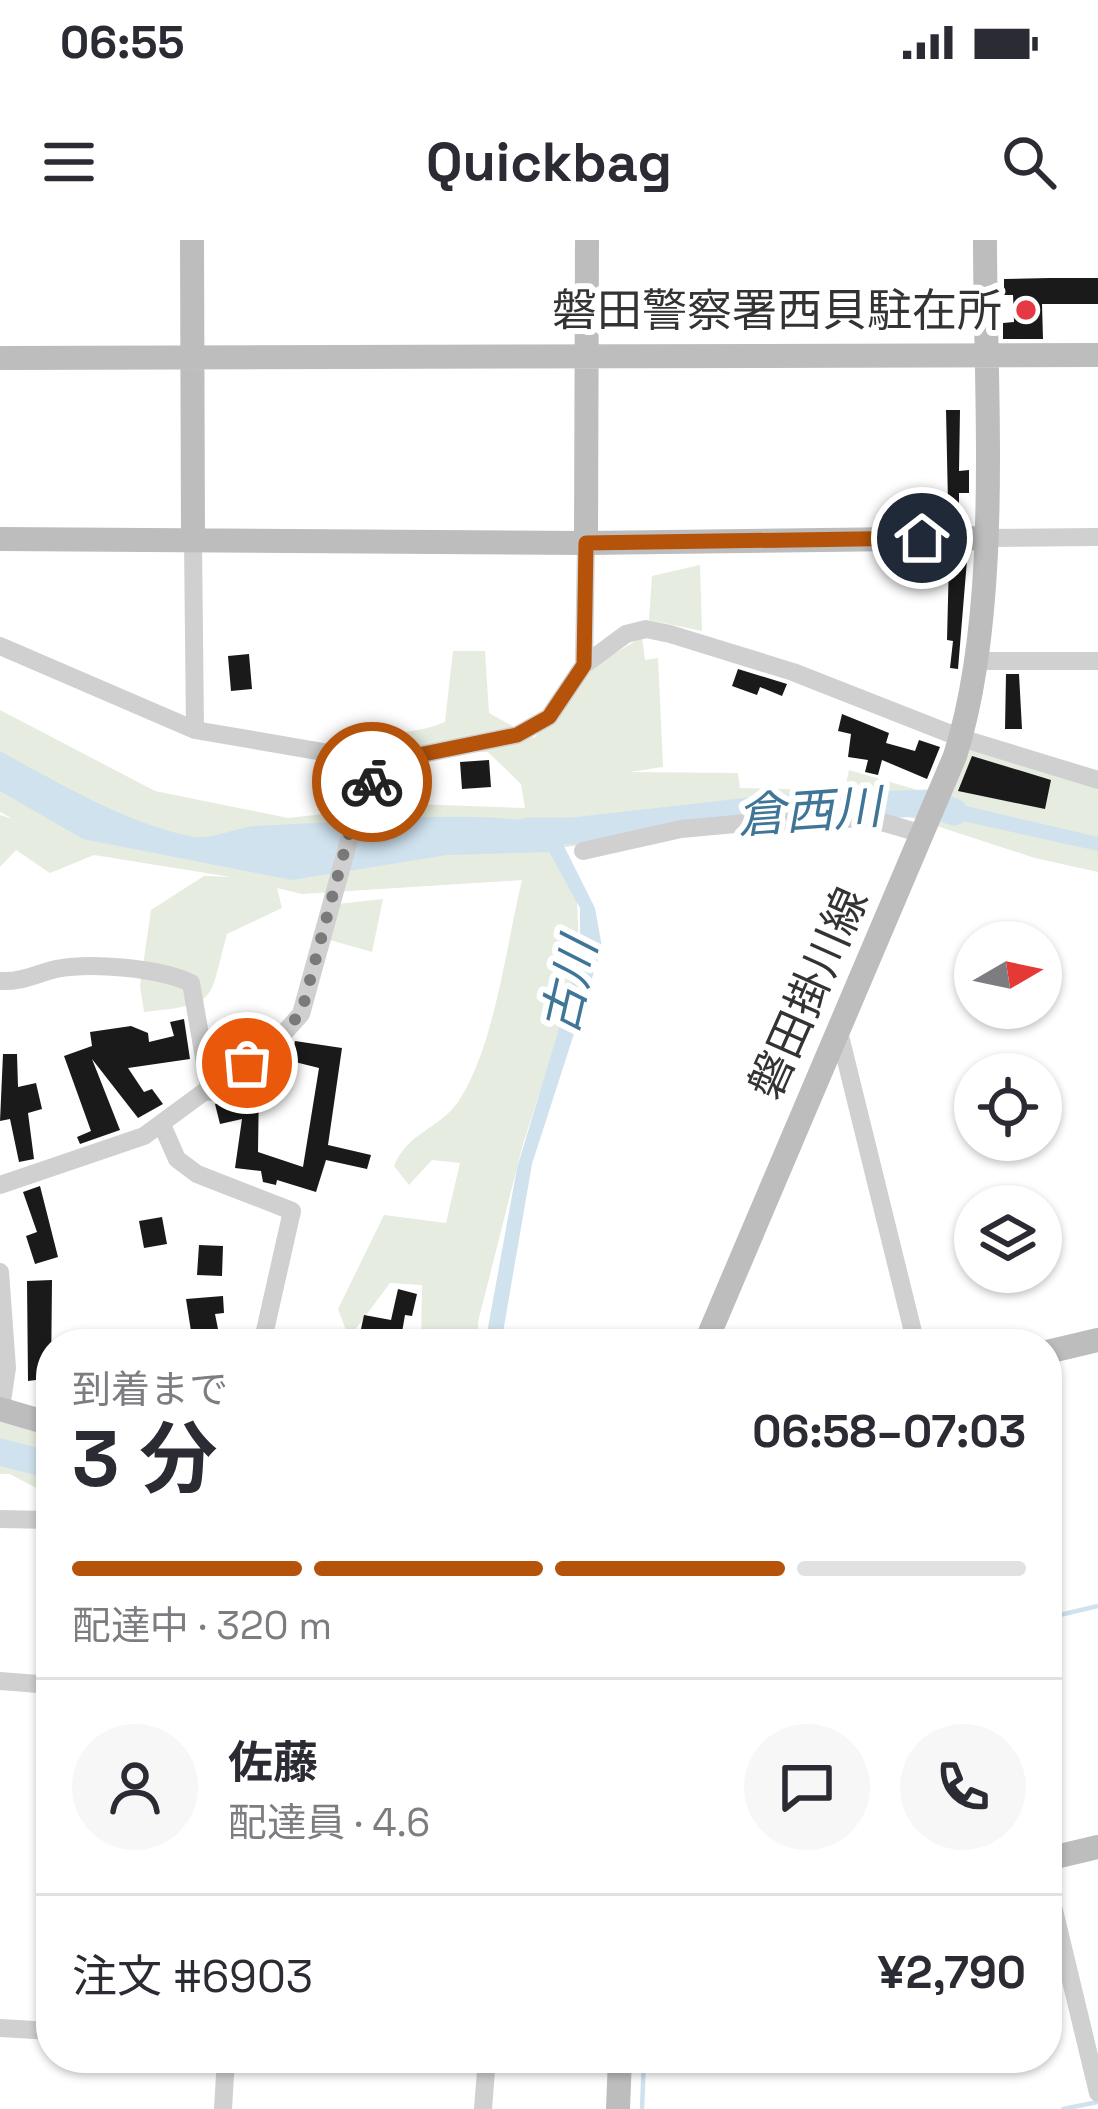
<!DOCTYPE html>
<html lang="ja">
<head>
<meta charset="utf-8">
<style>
  :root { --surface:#fff; --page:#f7f7f7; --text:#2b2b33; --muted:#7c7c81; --line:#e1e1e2; --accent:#b45309 }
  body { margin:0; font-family:"Space Grotesk","Noto Sans JP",sans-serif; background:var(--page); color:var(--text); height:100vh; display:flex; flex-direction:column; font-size:45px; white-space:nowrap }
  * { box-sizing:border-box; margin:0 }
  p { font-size:39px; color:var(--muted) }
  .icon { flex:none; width:66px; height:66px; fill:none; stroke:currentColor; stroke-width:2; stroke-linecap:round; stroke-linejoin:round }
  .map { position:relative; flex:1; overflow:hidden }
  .side { position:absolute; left:36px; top:1089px; width:1026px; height:744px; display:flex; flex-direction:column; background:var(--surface); border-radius:48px; box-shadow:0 3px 9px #0004 }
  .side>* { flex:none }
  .needle { width:78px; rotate:81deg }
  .fabs { position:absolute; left:954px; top:681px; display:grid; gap:24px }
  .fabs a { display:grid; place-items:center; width:108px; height:108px; border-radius:50%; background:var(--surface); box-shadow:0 3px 9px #0004; font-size:60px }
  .pin { position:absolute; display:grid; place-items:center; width:102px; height:102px; color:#fff; margin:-51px; border:6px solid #fff; border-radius:50%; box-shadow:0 3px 12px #0007 }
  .courier { position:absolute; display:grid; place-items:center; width:120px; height:120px; margin:-60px; border:9px solid #b45309; border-radius:50%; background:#fff; color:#222; box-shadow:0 3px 15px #0007 }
  .head em { font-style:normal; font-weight:700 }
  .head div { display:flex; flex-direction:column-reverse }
  .head { display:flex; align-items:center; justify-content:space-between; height:204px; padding:0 36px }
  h1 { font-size:78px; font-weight:700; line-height:90px }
  .bar { display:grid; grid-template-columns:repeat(4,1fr); gap:18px 12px; align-content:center; height:144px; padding:0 36px }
  .bar i { height:15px; border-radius:9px; background:var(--line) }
  .bar .current { background:var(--accent) }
  .bar p { grid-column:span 4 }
  .line { display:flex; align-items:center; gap:30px; padding:0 36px; border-top:3px solid var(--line) }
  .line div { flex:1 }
  .round { display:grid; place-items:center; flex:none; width:126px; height:126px; border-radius:63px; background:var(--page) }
  .status { display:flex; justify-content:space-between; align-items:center; height:84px; padding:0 60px; background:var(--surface); direction:ltr }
  .status svg { height:33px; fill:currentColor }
  header { display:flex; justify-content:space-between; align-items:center; height:156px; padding:0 36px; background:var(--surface); font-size:54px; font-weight:700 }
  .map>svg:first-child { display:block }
  .green { fill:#e6ecdf }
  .water { fill:#cfe2ee }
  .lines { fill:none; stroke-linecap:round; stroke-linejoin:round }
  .stream { stroke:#cfe2ee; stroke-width:4.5 }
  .river { stroke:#cfe2ee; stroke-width:27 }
  .building { fill:#1a1a1a }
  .street { stroke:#d0d0d0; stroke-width:18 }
  .secondary { stroke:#bdbdbd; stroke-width:24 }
  .done { stroke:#7a7a7a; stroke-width:12; stroke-dasharray:0 21.6 }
  .route { stroke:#b45309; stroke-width:15 }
  .poi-dot { fill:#e63946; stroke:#fff; stroke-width:4.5 }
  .labels { text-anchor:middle; stroke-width:12; stroke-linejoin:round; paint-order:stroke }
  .poi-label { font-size:45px; fill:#333; stroke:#fff; text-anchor:end }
  .street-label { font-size:45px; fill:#333; stroke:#fff }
  .water-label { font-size:48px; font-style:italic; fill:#3f7597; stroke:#fff }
</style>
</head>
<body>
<div class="status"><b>06:55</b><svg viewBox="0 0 49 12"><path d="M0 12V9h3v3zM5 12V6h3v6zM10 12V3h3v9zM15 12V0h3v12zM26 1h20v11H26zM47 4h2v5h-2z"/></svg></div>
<header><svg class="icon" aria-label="menu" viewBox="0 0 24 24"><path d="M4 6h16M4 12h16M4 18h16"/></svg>Quickbag<svg class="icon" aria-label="search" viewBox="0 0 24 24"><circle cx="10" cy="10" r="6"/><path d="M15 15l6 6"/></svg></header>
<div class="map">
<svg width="1098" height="1869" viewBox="0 0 1098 1869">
  <rect width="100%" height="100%" fill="#fff"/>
  <!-- green -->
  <path class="green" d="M 700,325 L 702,391 L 649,380 L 652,336 Z
    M 642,397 L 645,420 L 658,418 L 663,527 L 630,532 L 738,533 L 740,548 L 845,550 L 849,530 L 938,556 L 961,498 L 1098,540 L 1098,632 L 1035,618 L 909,577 L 849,574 L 540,610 L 549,612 L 577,661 L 580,729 L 523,904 L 478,1082 L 479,1104 L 421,1104 L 422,1045 L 390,1043 L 349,1098 L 338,1069 L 384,975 L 446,983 L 460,923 L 432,920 L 409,945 L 394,926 C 407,893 439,889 458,862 C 495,806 506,706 522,640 L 302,654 L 277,648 L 282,668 L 227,694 C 208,762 220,764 144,772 L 140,746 L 151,670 L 204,636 L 231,637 L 94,615 L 50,633 L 16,610 L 0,627 L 0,575 L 13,579 L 0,572 L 0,470 L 155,551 L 288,578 L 415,564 L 525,568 L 521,544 L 488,512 L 438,511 L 364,543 L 332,531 L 334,503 C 372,491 410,497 445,482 L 453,411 L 485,411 L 489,473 L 534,498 L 596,425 Z
    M 383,659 L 372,712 L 330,700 L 337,664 Z
    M 0,1181 L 51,1192 L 51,1256 L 10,1234 L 0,1234 Z"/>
  <!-- water -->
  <path class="water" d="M 0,511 C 59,543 126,584 194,597 C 211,600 237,587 257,586 C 356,582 463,568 561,585 L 561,600 L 595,668 L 602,707 L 532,924 L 501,1104 L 485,1104 L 517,928 L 580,719 L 580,668 L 549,612 L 447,615 L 292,640 L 83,599 L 0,551 Z
    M 949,562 L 1098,597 L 1098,611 L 944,577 Z"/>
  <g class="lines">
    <!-- stream -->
    <path class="stream" d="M 1047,1378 L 1098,1366
      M 642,1869 L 644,1818
      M 1063,1869 L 1098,1862"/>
    <!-- river -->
    <path class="river" d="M 528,591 L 574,591 L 766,569 L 929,563 L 954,572
      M 0,1212 L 51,1225"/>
  </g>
  <!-- building -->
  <path class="building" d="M 1050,38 L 1098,38 L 1098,64 L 1042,64 L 1043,99 L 1003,99 L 1003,83 L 1014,82 L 1013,55 L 1004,55 L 1004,39 Z
    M 946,170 L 960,170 L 959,231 L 969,230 L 969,253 L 959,253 L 959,264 L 948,264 Z
    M 949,320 L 967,320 L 958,429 L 950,428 L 953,401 L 947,400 Z
    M 249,414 L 252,449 L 231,451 L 228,416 Z
    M 738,429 L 787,444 L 782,456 L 760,447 L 757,455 L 732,446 Z
    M 1006,434 L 1019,434 L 1022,489 L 1005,489 Z
    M 842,474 L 889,493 L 886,503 L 915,511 L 919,500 L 940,507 L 927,539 L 882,520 L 878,535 L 865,532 L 868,520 L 848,517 L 851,494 L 838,491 Z
    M 972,516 L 1051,540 L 1045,569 L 958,551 Z
    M 489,520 L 491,547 L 462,549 L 460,522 Z
    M 184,779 L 190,819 L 128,828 L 144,852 L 152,849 L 163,864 L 138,878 L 92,819 L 120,890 L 80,904 L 77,897 L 91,891 L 64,816 L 92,806 L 90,792 L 131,786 L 148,793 L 149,802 L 174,796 L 170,782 Z
    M 295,801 L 342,808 L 328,905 L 371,915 L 367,929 L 326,920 L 316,952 L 277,940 L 276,945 L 263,942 L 261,931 L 235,928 L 242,879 L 220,884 L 215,864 L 241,852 L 242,841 L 259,842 L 258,912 L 303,927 L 319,828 L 291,821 Z
    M 3,814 L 17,814 L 18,847 L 36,843 L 42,869 L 28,873 L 34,919 L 19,922 L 10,879 L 0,881 Z
    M 40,946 L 58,1017 L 35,1024 L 26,996 L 37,992 L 23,952 Z
    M 162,977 L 167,1004 L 144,1008 L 139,981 Z
    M 199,1005 L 223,1006 L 222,1036 L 197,1035 Z
    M 52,1040 L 51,1138 L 28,1141 L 27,1041 Z
    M 398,1049 L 417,1054 L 412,1076 L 405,1075 L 400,1104 L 387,1104 L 388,1095 L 361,1089 L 364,1075 L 391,1080 Z
    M 223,1056 L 224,1073 L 215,1074 L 221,1104 L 193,1104 L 186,1059 Z"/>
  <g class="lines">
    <!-- street -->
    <path class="street" d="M 983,298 L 1098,297
      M 193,300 L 195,490
      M 0,406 L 195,490 L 370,520 L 385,528
      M 978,421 L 1098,421
      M 584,425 L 586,303
      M 583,611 L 681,589 L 746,583 L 868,578 L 923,594
      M 0,741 C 23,742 35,734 56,729 C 92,722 159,728 191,743 L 210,852
      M 838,788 L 916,1104
      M 162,885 L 177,919 L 197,934 L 292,971 L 262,1104
      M 0,945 L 144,896 L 284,793 L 301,774 L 362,553 L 399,519 L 517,495 L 549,477 L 584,425 L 626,394 L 646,389 L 670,394 L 793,432 L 961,498 L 1098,540
      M 0,1032 L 7,1128 L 1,1168
      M 0,1279 L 51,1280
      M 0,1441 L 51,1445
      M 1047,1641 L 1098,1853
      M 0,1788 L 51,1791
      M 455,1818 L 487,1820
      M 223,1869 L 226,1818
      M 483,1869 L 487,1818"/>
    <!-- secondary -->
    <path class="secondary" d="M 192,0 L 193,300
      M 0,118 L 1098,115
      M 0,299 L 586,303 L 983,298
      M 586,303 L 587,0
      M 705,1104 L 955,516 C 1002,368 985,157 985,0
      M 1047,1112 L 1098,1100
      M 0,1169 L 51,1184
      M 1047,1619 L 1098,1607
      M 618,1869 L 620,1818"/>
  </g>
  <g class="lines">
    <!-- done -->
    <path class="done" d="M 247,823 L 301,774 L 354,575 L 372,542"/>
    <!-- route -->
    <path class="route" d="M 372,542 L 399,519 L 517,495 L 549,477 L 584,425 L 586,303 L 922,298"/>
  </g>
  <!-- markers -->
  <circle class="poi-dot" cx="1026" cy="70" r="12"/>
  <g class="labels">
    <!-- poi labels -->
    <g class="poi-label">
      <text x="1002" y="86">磐田警察署西貝駐在所</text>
    </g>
    <!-- street labels -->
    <g class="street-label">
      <text transform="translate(808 753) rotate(-66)" y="16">磐田掛川線</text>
    </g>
    <!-- water labels -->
    <g class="water-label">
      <text transform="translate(809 571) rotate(-4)" y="17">倉西川</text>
      <text transform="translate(569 746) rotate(-77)" y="17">古川</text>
    </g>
  </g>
</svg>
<div class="fabs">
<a><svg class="needle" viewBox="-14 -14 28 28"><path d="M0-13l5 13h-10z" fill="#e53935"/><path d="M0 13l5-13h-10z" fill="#7c7c81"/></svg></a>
<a><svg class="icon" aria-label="locate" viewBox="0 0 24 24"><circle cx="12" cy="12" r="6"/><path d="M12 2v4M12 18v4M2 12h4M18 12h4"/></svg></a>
<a><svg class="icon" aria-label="layers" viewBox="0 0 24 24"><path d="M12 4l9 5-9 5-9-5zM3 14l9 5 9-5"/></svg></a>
</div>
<div class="pin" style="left:247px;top:823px;background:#ea580c"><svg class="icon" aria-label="bag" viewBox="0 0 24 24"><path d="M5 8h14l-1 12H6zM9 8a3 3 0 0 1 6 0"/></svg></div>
<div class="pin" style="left:922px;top:298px;background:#1f2937"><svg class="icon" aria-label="home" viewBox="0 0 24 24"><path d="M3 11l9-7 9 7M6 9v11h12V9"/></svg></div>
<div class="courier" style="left:372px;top:542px"><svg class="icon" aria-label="bike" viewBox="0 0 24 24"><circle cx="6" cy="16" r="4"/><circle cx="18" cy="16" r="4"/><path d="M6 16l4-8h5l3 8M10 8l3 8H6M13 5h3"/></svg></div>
<section class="side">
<div class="head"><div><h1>3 分</h1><p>到着まで</p></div><em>06:58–07:03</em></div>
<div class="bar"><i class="current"></i><i class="current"></i><i class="current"></i><i></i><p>配達中 · 320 m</p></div>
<div class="line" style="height:216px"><a class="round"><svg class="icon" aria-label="person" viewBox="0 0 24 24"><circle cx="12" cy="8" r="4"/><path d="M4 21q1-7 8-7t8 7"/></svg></a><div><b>佐藤</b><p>配達員 · 4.6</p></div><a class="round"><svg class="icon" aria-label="chat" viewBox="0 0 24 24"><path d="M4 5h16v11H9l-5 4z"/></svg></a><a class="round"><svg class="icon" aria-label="phone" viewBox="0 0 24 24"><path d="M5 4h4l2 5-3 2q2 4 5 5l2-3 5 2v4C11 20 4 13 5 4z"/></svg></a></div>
<div class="line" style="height:156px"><div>注文 #6903</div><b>¥2,790</b></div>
</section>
</div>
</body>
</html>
